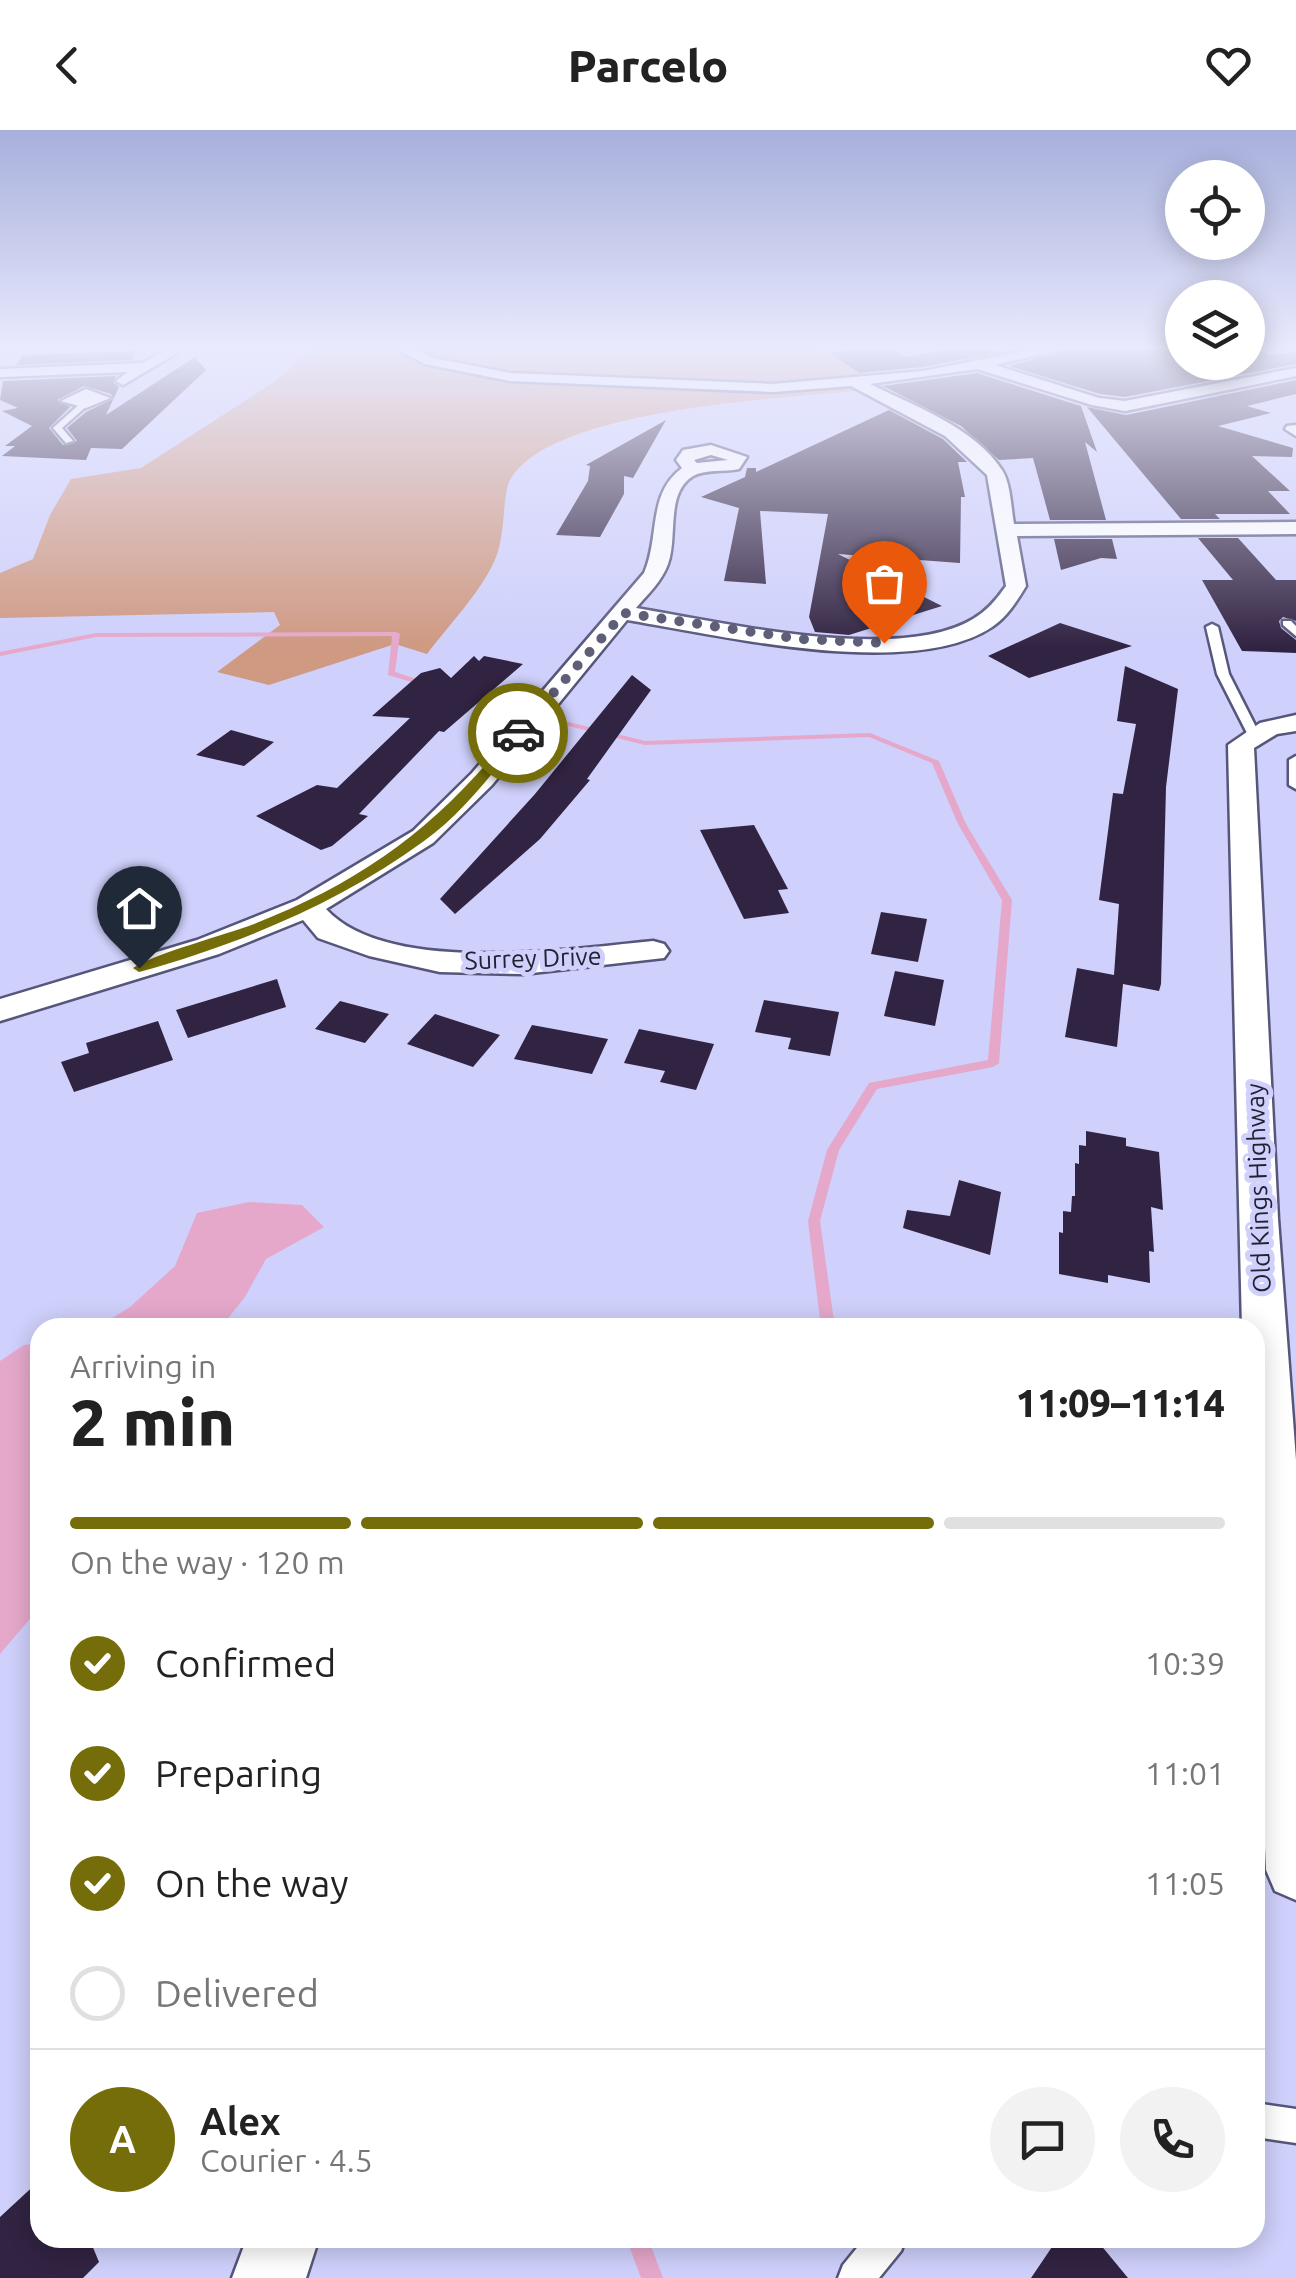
<!DOCTYPE html>
<html lang="en">
<head>
<meta charset="utf-8">
<style>
  :root { --surface:#fff; --page:#f2f2f2; --text:#222; --muted:#767676; --line:#e0e0e0; --accent:#756d09 }
  body { margin:0; font-family:Ubuntu,sans-serif; background:var(--page); color:var(--text); height:100vh; display:flex; flex-direction:column; font-size:38px; white-space:nowrap }
  * { box-sizing:border-box; margin:0 }
  p { font-size:32px; color:var(--muted) }
  .icon { flex:none; width:55px; height:55px; fill:none; stroke:currentColor; stroke-width:2; stroke-linecap:round; stroke-linejoin:round }
  .map { position:relative; flex:1; overflow:hidden }
  .drawer { position:absolute; left:30px; top:1188px; width:1235px; height:930px; display:flex; flex-direction:column; background:var(--surface); border-radius:30px; box-shadow:0 5px 25px #0003 }
  .drawer>* { flex:none }
  .fabs { position:absolute; left:1165px; top:30px; display:grid; gap:20px }
  .fabs a { display:grid; place-items:center; width:100px; height:100px; border-radius:50%; background:var(--surface); box-shadow:0 5px 25px #0003; font-size:50px }
  .pin { position:absolute; display:grid; place-items:center; width:85px; height:85px; color:#fff; margin:-102px -42px; border-radius:50% 50% 50% 0; rotate:-45deg; box-shadow:0 0 10px #0007 }
  .pin .icon { rotate:45deg }
  .courier { position:absolute; display:grid; place-items:center; width:100px; height:100px; margin:-50px; border:8px solid #756d09; border-radius:50%; background:#fff; color:#222; box-shadow:0 2px 12px #0007 }
  .headline em { font-style:normal; font-weight:800 }
  .headline div { display:flex; flex-direction:column-reverse }
  .headline { display:flex; align-items:center; justify-content:space-between; height:170px; padding:0 40px }
  h1 { font-size:65px; font-weight:800; line-height:75px }
  .bar { display:grid; grid-template-columns:repeat(4,1fr); gap:15px 10px; align-content:center; height:120px; padding:0 40px }
  .bar i { height:12px; border-radius:8px; background:var(--line) }
  .bar .selected { background:var(--accent) }
  .bar p { grid-column:span 4 }
  .line { display:flex; align-items:center; gap:25px; padding:0 40px; border-top:2px solid var(--line) }
  .line div { flex:1 }
  .round { display:grid; place-items:center; flex:none; width:105px; height:105px; border-radius:52px; background:var(--page) }
  ol { padding:0 40px; list-style:none }
  li { display:flex; align-items:center; gap:30px; height:110px }
  li p { margin-inline-start:auto }
  li .icon { padding:10px; border-radius:50%; background:var(--accent); color:#fff; stroke-width:4 }
  li:last-child { color:var(--muted) }
  li i { width:55px; height:55px; border:5px solid var(--line); border-radius:50% }
  header { display:flex; justify-content:space-between; align-items:center; height:130px; padding:0 40px; background:var(--surface); font-size:45px; font-weight:800 }
  .map>svg:first-child { display:block }
  .green { fill:#cf9982 }
  .water { fill:#e5a8cb }
  .lines { fill:none; stroke-linecap:round; stroke-linejoin:round }
  .stream { fill:#e5a8cb; fill-rule:evenodd }
  .building { fill:#312342; fill-rule:evenodd }
  .lane-casing { stroke:#56567b; stroke-width:5 }
  .street-casing { stroke:#56567b; stroke-width:5 }
  .lane { fill:#fff; fill-rule:evenodd }
  .street { fill:#fff; fill-rule:evenodd }
  .route { fill:#756d09 }
  .done { stroke:#5e5e78; stroke-width:10; stroke-dasharray:0 18 }
  .labels { text-anchor:middle; stroke-width:10; stroke-linejoin:round; paint-order:stroke }
  .street-label { font-size:25px; fill:#212131; stroke:#cfd0fb }
</style>
</head>
<body>
<header><svg class="icon" aria-label="back" viewBox="0 0 24 24"><path d="M15 5l-7 7 7 7"/></svg>Parcelo<svg class="icon" aria-label="heart" viewBox="0 0 24 24"><path d="M12 20l-8-8c-3-5 5-10 8-4 3-6 11-1 8 4z"/></svg></header>
<div class="map">
<svg width="1296" height="2148" viewBox="0 0 1296 2148">
  <rect width="100%" height="100%" fill="#cfd0fb"/>
  <!-- green -->
  <path class="green" d="M 316,217 L 819,217 L 887,258 C 803,268 554,274 510,350 C 502,365 506,408 494,432 C 479,464 449,495 427,524 L 395,514 L 269,555 L 217,542 L 280,495 L 274,482 L 0,488 L 0,443 L 33,429 L 50,385 L 71,349 L 141,338 L 271,254 Z"/>
  <!-- water -->
  <path class="water" d="M 249,1072 L 302,1075 L 324,1097 L 266,1129 L 245,1167 L 221,1197 L 98,1197 L 130,1177 L 175,1136 L 197,1083 Z
    M 40,1213 L 40,1477 L 0,1524 L 0,1231 L 24,1215 Z"/>
  <g class="lines">
    <!-- stream -->
    <path class="stream" d="M 396,502 L 400,504 L 395,542 L 432,554 L 432,558 L 388,545 L 392,506 L 96,507 L 0,526 L 0,522 L 96,503 Z
      M 459,565 L 645,611 L 870,603 L 939,631 L 966,694 L 1012,770 L 999,933 L 993,937 L 877,959 L 839,1020 L 820,1091 L 835,1198 L 821,1198 L 808,1091 L 827,1020 L 869,953 L 988,930 L 1002,770 L 958,694 L 932,633 L 869,607 L 645,615 L 459,569 Z
      M 626,2108 L 648,2108 L 663,2148 L 641,2148 Z"/>
  </g>
  <!-- building -->
  <path class="building" d="M 889,217 L 904,227 L 962,217 L 1002,222 L 922,237 L 859,243 L 829,222 Z
    M 1076,217 L 1182,217 L 1182,236 L 1248,232 L 1248,218 L 1272,225 L 1296,222 L 1296,234 L 1125,267 L 1100,264 L 1009,236 Z
    M 136,221 L 132,230 L 16,235 L 23,225 Z
    M 195,227 L 206,240 L 122,319 L 91,318 L 86,330 L 2,326 L 15,316 L 5,316 L 32,296 L 2,281 L 18,278 L 0,270 L 3,251 L 116,246 L 113,252 L 119,257 L 106,285 ZM 84,256 L 111,264 L 113,269 L 86,282 L 67,298 L 77,311 L 63,315 L 49,298 L 70,277 L 57,270 Z
    M 977,243 L 1081,276 L 1097,322 L 1085,312 L 1106,390 L 1050,390 L 1033,328 L 999,330 L 961,296 L 883,256 Z
    M 1296,250 L 1296,264 L 1247,276 L 1271,283 L 1218,296 L 1293,318 L 1292,327 L 1252,326 L 1290,361 L 1268,361 L 1290,384 L 1215,384 L 1220,389 L 1181,389 L 1087,277 L 1126,285 Z
    M 889,280 L 943,309 L 967,332 L 958,332 L 965,367 L 961,367 L 960,433 L 838,424 L 942,476 L 849,505 L 815,502 L 809,487 L 828,384 L 760,381 L 766,454 L 724,451 L 739,378 L 701,367 L 745,347 L 747,338 L 756,338 L 756,342 Z
    M 666,290 L 633,348 L 624,346 L 624,364 L 600,407 L 556,405 L 588,351 L 590,336 L 586,335 Z
    M 1198,408 L 1238,408 L 1276,450 L 1296,450 L 1296,491 L 1283,487 L 1279,491 L 1281,498 L 1296,510 L 1296,523 L 1242,521 L 1202,450 L 1233,450 Z
    M 1054,409 L 1112,409 L 1117,429 L 1101,428 L 1061,440 Z
    M 1060,493 L 1132,516 L 1029,548 L 988,526 Z
    M 474,526 L 479,531 L 484,526 L 523,534 L 444,602 L 439,601 L 359,684 L 368,686 L 332,716 L 321,720 L 256,686 L 317,655 L 337,658 L 410,588 L 372,586 L 421,543 L 440,538 L 451,548 Z
    M 1125,536 L 1178,559 L 1166,657 L 1161,854 L 1159,861 L 1123,854 L 1117,917 L 1065,907 L 1077,838 L 1114,845 L 1119,774 L 1099,770 L 1113,663 L 1123,664 L 1136,594 L 1117,591 Z
    M 632,545 L 651,560 L 587,649 L 590,650 L 540,709 L 455,784 L 440,769 L 535,664 Z
    M 231,600 L 274,612 L 244,636 L 196,625 Z
    M 754,695 L 788,759 L 778,760 L 789,783 L 744,789 L 700,700 Z
    M 881,782 L 927,789 L 918,832 L 871,824 Z
    M 895,841 L 944,850 L 935,896 L 884,886 Z
    M 277,849 L 286,877 L 188,908 L 176,880 Z
    M 764,870 L 839,882 L 830,926 L 788,919 L 791,908 L 755,902 Z
    M 340,871 L 389,884 L 365,913 L 315,899 Z
    M 435,884 L 500,905 L 473,937 L 407,914 Z
    M 158,891 L 173,930 L 74,962 L 61,932 L 89,923 L 86,913 Z
    M 532,895 L 608,909 L 592,944 L 514,929 Z
    M 639,899 L 714,914 L 696,960 L 660,952 L 665,941 L 624,933 Z
    M 1086,1001 L 1126,1008 L 1126,1016 L 1159,1022 L 1163,1080 L 1151,1077 L 1154,1122 L 1149,1121 L 1150,1153 L 1108,1145 L 1108,1153 L 1059,1144 L 1059,1102 L 1063,1103 L 1063,1081 L 1071,1082 L 1072,1066 L 1075,1066 L 1075,1033 L 1079,1034 L 1079,1015 L 1086,1016 Z
    M 959,1050 L 1001,1062 L 990,1125 L 903,1098 L 907,1080 L 950,1086 Z
    M 40,2050 L 40,2108 L 89,2108 L 99,2132 L 83,2148 L 0,2148 L 0,2087 Z
    M 1058,2108 L 1095,2108 L 1128,2148 L 1031,2148 Z"/>
  <g class="lines">
    <defs>
      <path id="lane" d="M 83,271 L 90,273 L 62,298 L 73,311 L 66,313 L 53,298 Z
        M 1283,491 L 1291,491 L 1296,496 L 1296,506 L 1283,495 Z
        M 1212,494 L 1218,497 L 1229,544 L 1261,607 L 1260,610 L 1249,607 L 1217,544 L 1206,497 Z
        M 1296,626 L 1296,659 L 1289,655 L 1289,630 Z
        M 1255,1973 L 1296,1979 L 1296,2013 L 1255,2007 Z
        M 865,2108 L 906,2108 L 901,2121 L 879,2148 L 838,2148 L 843,2135 Z"/>
      <path id="street" d="M 170,217 L 187,217 L 123,255 L 116,251 L 128,242 L 0,247 L 0,239 L 143,233 Z
        M 393,217 L 411,217 L 434,228 L 510,243 L 773,254 L 923,241 L 1044,217 L 1072,217 L 995,235 L 1099,268 L 1125,271 L 1296,238 L 1296,246 L 1125,281 L 1092,275 L 977,239 L 870,254 C 914,276 974,297 1002,340 C 1011,354 1011,378 1014,394 L 1296,392 L 1296,404 L 1017,406 L 1026,456 C 1017,471 1007,487 992,497 C 911,551 719,505 627,490 L 492,655 L 433,713 L 326,779 C 387,846 570,819 653,811 L 664,814 L 669,821 L 664,828 L 523,844 L 440,842 L 369,826 L 318,808 L 303,790 L 219,824 L 0,891 L 0,869 L 197,810 L 297,770 L 413,701 L 472,643 L 644,443 C 660,407 647,364 682,338 L 676,330 L 683,320 L 711,315 L 747,327 L 739,339 C 725,342 705,339 693,346 C 665,363 678,407 668,434 C 662,451 648,464 636,478 C 721,492 898,534 973,489 C 987,481 997,469 1006,456 L 987,345 L 945,306 L 851,256 L 773,262 L 510,251 L 425,234 ZM 711,325 L 728,330 L 697,333 L 694,330 Z
        M 86,259 L 110,268 L 86,278 L 61,271 Z
        M 1296,295 L 1296,306 L 1285,299 L 1287,296 Z
        M 1296,585 L 1296,601 L 1277,604 L 1254,618 L 1278,1089 L 1296,1330 L 1296,1770 L 1275,1761 L 1266,1740 L 1255,1490 L 1255,1198 L 1242,1198 L 1228,615 L 1260,593 Z
        M 247,2108 L 319,2108 L 306,2148 L 232,2148 Z"/>
    </defs>
    <!-- lane casing -->
    <use href="#lane" class="lane-casing"/>
    <!-- street casing -->
    <use href="#street" class="street-casing"/>
    <!-- lane -->
    <use href="#lane" class="lane"/>
    <!-- street -->
    <use href="#street" class="street"/>
  </g>
  <!-- sky -->
  <linearGradient id="sky" x2="0" y2="1"><stop stop-color="#a7afdc"/><stop offset="0.42" stop-color="#e9eafd"/><stop offset="1" stop-color="#e9eafd" stop-opacity="0"/></linearGradient>
  <rect width="1296" height="518" fill="url(#sky)"/>
  <!-- route -->
  <path class="route" d="M 514,601 L 523,603 C 495,641 463,683 424,711 C 339,773 240,814 139,842 L 133,838 C 153,824 225,805 254,794 C 366,750 439,695 514,601 Z"/>
  <g class="lines">
    <!-- done -->
    <path class="done" d="M 518,603 L 624,483 L 800,509 L 884,513"/>
  </g>
  <g class="labels">
    <!-- street labels -->
    <g class="street-label">
      <text transform="translate(533 828) rotate(-2)" y="9">Surrey Drive</text>
      <text transform="translate(1258 1058) rotate(-92)" y="9">Old Kings Highway</text>
    </g>
  </g>
</svg>
<div class="fabs">
<a><svg class="icon" aria-label="locate" viewBox="0 0 24 24"><circle cx="12" cy="12" r="6"/><path d="M12 2v4M12 18v4M2 12h4M18 12h4"/></svg></a>
<a><svg class="icon" aria-label="layers" viewBox="0 0 24 24"><path d="M12 4l9 5-9 5-9-5zM3 14l9 5 9-5"/></svg></a>
</div>
<div class="pin" style="left:884px;top:513px;background:#ea580c"><svg class="icon" aria-label="bag" viewBox="0 0 24 24"><path d="M5 8h14l-1 12H6zM9 8a3 3 0 0 1 6 0"/></svg></div>
<div class="pin" style="left:139px;top:838px;background:#1f2937"><svg class="icon" aria-label="home" viewBox="0 0 24 24"><path d="M3 11l9-7 9 7M6 9v11h12V9"/></svg></div>
<div class="courier" style="left:518px;top:603px"><svg class="icon" aria-label="car" viewBox="0 0 24 24"><path d="M5 17H2v-5l4-1 3-4h7l3 4 3 1v5h-3M9 17h6M6 11h13"/><circle cx="7" cy="17" r="2"/><circle cx="17" cy="17" r="2"/></svg></div>
<section class="drawer">
<div class="headline"><div><h1>2 min</h1><p>Arriving in</p></div><em>11:09–11:14</em></div>
<div class="bar"><i class="selected"></i><i class="selected"></i><i class="selected"></i><i></i><p>On the way · 120 m</p></div>
<ol>
<li><svg class="icon" aria-label="check" viewBox="0 0 24 24"><path d="M5 12l5 5 9-10"/></svg>Confirmed<p>10:39</p></li>
<li><svg class="icon" aria-label="check" viewBox="0 0 24 24"><path d="M5 12l5 5 9-10"/></svg>Preparing<p>11:01</p></li>
<li><svg class="icon" aria-label="check" viewBox="0 0 24 24"><path d="M5 12l5 5 9-10"/></svg>On the way<p>11:05</p></li>
<li><i></i>Delivered</li>
</ol>
<div class="line" style="height:180px"><b class="round" style="background:var(--accent);color:#fff">A</b><div><b>Alex</b><p>Courier · 4.5</p></div><a class="round"><svg class="icon" aria-label="chat" viewBox="0 0 24 24"><path d="M4 5h16v11H9l-5 4z"/></svg></a><a class="round"><svg class="icon" aria-label="phone" viewBox="0 0 24 24"><path d="M5 4h4l2 5-3 2q2 4 5 5l2-3 5 2v4C11 20 4 13 5 4z"/></svg></a></div>
</section>
</div>
</body>
</html>
